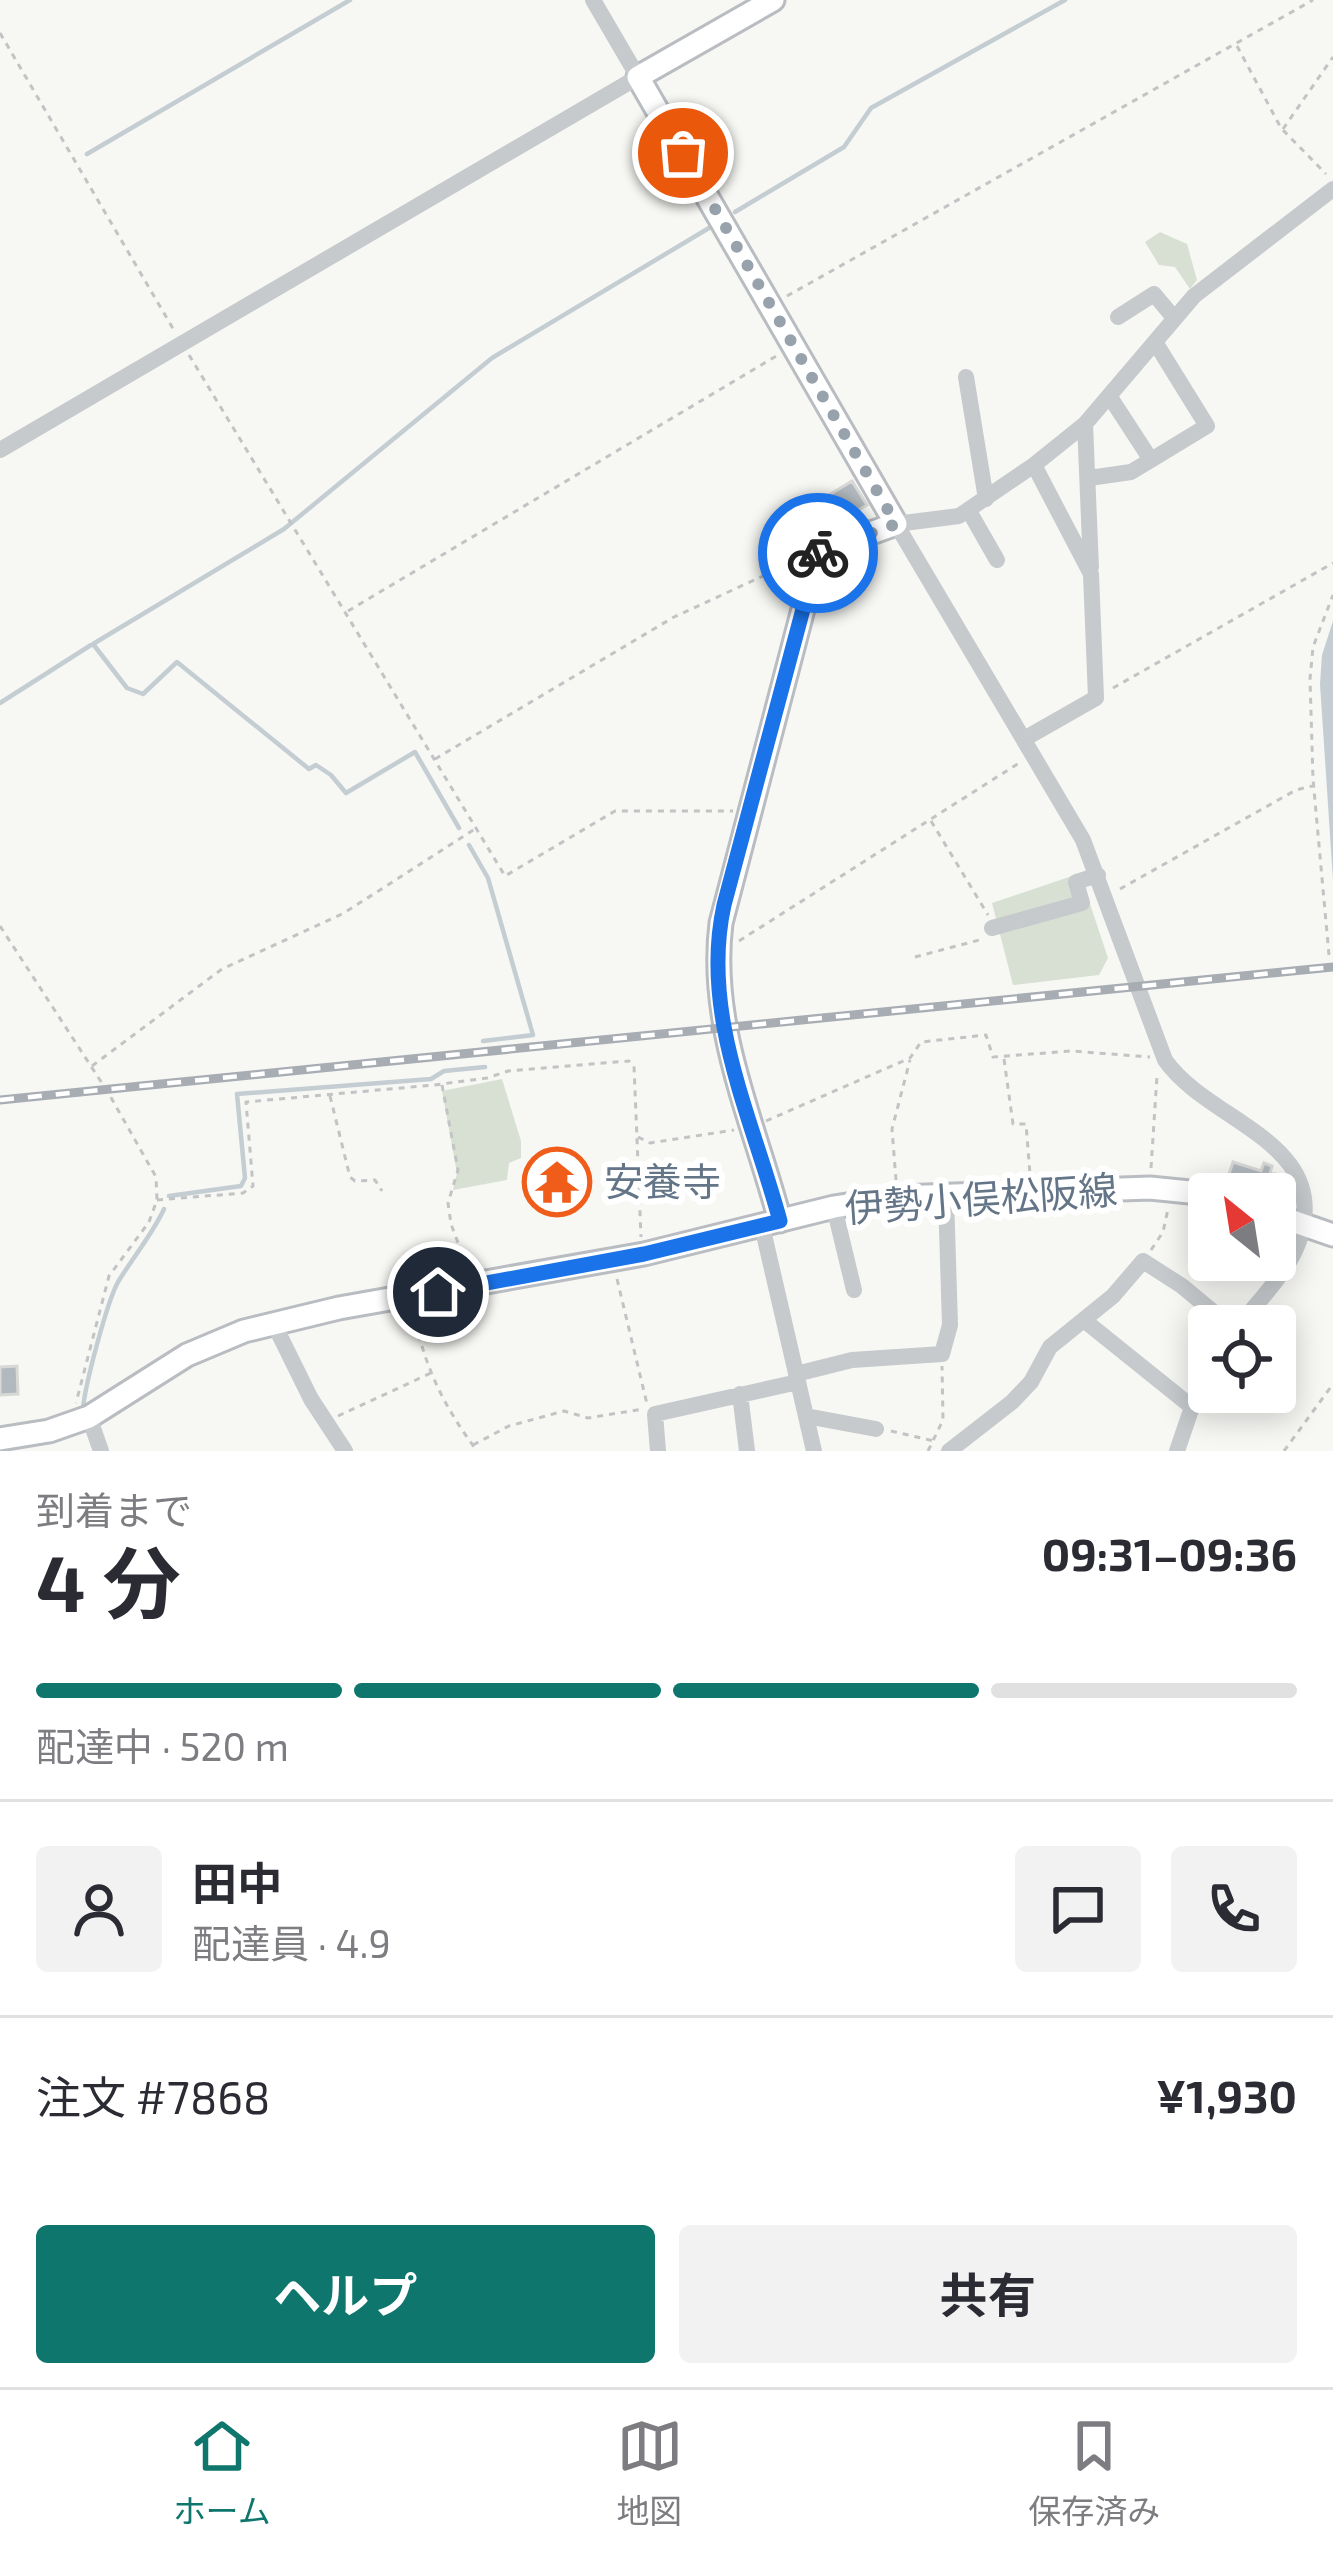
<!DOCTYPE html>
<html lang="ja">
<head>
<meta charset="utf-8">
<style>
  :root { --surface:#fff; --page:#f2f2f3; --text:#2b2b33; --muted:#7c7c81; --line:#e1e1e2; --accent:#0f766e }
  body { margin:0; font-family:"Exo 2","Noto Sans JP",sans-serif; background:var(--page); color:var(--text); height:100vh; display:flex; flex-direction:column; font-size:45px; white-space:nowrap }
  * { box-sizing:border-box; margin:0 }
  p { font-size:39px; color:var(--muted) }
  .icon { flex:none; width:66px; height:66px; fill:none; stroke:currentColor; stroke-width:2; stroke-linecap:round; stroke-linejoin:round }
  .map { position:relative; height:1451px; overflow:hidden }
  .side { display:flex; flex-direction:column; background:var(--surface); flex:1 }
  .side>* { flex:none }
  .needle { width:78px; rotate:330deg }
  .controls { position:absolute; left:1188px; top:1173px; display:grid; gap:24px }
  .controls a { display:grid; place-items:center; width:108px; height:108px; border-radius:12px; background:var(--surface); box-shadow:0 6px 30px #0003; font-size:60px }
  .pin { position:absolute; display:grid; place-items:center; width:102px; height:102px; color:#fff; margin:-51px; border:6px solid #fff; border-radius:50%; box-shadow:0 3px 12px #0007 }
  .courier { position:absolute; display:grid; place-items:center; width:120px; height:120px; margin:-60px; border:9px solid #1a73e8; border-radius:50%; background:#fff; color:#222; box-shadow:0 3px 15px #0007 }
  .summary em { font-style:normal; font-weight:700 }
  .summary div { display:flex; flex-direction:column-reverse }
  .summary { display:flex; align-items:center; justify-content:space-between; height:204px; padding:0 36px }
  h1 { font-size:78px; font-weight:700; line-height:90px }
  .bar { display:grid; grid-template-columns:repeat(4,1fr); gap:18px 12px; align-content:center; height:144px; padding:0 36px }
  .bar i { height:15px; border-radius:9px; background:var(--line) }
  .bar .on { background:var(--accent) }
  .bar p { grid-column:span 4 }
  .line { display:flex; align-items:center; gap:30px; padding:0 36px; border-top:3px solid var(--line) }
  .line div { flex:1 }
  .round { display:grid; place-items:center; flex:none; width:126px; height:126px; border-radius:12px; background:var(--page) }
  .primary-button { display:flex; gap:24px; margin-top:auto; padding:24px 36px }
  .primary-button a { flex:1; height:138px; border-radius:12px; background:var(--accent); color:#fff; font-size:48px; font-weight:700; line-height:138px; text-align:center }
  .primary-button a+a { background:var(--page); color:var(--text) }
  .tabs { display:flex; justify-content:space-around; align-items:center; height:168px; border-top:3px solid var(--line); background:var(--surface); font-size:33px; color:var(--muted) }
  .tabs a { display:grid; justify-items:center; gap:6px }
  .tabs .on { color:var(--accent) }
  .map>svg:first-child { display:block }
  .green { fill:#d8e0d4 }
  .water { fill:#c3cdd2 }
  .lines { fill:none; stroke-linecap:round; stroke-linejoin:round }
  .stream { stroke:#c3cdd2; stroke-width:4.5 }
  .building { fill:#b2b9be; stroke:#d8d9d6; stroke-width:3 }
  .major-casing { stroke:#b9bdc1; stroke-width:27 }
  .path { stroke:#c2c3c5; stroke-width:3; stroke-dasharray:6 6; stroke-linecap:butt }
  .minor { stroke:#c6cacd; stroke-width:16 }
  .major { stroke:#fff; stroke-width:21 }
  .rail-casing { stroke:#a8adb3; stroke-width:9 }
  .rail { stroke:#fff; stroke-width:4.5; stroke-dasharray:14; stroke-linecap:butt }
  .done { stroke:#97a2ad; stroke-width:12; stroke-dasharray:0 21.6 }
  .route { stroke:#1a73e8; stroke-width:15 }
  .labels { text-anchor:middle; stroke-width:12; stroke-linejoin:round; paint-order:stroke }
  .poi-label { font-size:39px; fill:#647587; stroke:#fff; text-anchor:start }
  .street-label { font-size:39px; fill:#647587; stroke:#fff }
</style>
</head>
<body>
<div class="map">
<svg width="1333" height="1451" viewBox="0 0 1333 1451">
  <rect width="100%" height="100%" fill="#f7f7f4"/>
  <!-- green -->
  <path class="green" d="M 1160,232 L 1187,244 L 1197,280 L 1190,289 L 1175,267 L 1159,265 L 1145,242 Z
    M 1072,876 L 1089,901 L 1108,958 L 1099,975 L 1013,985 L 992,903 Z
    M 502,1079 L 521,1141 L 521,1158 L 509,1163 L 507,1180 L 453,1190 L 457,1173 L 442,1091 Z"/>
  <!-- water -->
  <path class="water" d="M 1333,621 L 1333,880 L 1320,684 L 1322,655 Z"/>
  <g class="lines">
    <!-- stream -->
    <path class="stream" d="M 87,154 L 350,0
      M 735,212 L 844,147 L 871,108 L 1065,0
      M 0,703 L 91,645
      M 459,828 L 415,752 L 346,793 L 331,775 L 316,765 L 309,769 L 177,662 L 143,694 L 127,688 L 93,644 L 284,529 L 492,358 L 714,225
      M 469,845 L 488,878 L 533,1035 L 483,1041
      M 169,1196 L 241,1186 L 245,1178 L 237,1094 L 431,1079 L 444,1071 L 485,1067
      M 83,1410 C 84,1388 107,1302 118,1282 C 133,1257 152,1235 164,1209"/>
  </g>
  <!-- building -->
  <path class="building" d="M 852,481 L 867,505 L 793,550 L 778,526 Z
    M 565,1161 L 575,1191 L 545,1198 L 539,1172 Z
    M 1233,1162 L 1261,1171 L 1264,1163 L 1272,1166 L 1270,1174 L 1275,1174 L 1269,1194 L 1226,1183 Z
    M 17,1366 L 18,1394 L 0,1395 L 0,1367 Z"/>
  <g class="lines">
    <defs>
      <path id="major" d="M 773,0 L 638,77 L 896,524 L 818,552 L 721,923 C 708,1027 754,1122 780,1221
        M 1275,1215 L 1333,1235
        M 0,1439 L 49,1431 L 89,1417 L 187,1355 L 244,1331 L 339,1308 L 644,1254 L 834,1207 L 898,1197 L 1150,1188 L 1209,1194"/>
    </defs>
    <!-- major casing -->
    <use href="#major" class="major-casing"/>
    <!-- path -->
    <path class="path" d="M 0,33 L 175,332
      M 1237,46 L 1281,128 L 1326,174
      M 1283,129 L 1333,57
      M 787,296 L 1313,0
      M 189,355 L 505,876 L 615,811 L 733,811
      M 348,611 L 778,355
      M 1113,688 L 1333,563
      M 435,759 L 674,617 L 800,559
      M 931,821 L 988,915
      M 1120,889 L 1296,790 L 1312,786
      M 0,926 L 109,1094 L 156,1177 L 157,1200 L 149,1222 L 109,1276 L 76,1403
      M 739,941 L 1019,763
      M 1329,955 L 1313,779 L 1310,679 L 1313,647 L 1333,595
      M 915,957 L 983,939
      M 1004,1059 L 1013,1124 L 1026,1124 L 1030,1174
      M 92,1066 L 222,969 L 344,913 L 475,829
      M 442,1085 L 458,1170 L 448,1203 L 451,1224 L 467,1267
      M 330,1096 L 350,1177 L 355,1181 L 375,1180 L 382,1191
      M 766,1121 L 910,1058 L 921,1042 L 986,1035 L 993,1057 L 1071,1051 L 1150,1057
      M 638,1137 L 650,1143 L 734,1130
      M 1151,1168 L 1157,1076
      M 896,1180 L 892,1129 L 910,1060
      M 157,1200 L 243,1193 L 253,1186 L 246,1102 L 434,1085 L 487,1078 L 508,1071 L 629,1061 L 634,1066 L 641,1237
      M 1151,1250 L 1163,1232 L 1168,1209
      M 617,1279 L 647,1404
      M 413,1311 C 425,1368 443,1405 477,1451
      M 338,1416 L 431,1373
      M 891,1431 L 934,1441
      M 473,1445 L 509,1426 L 564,1411 L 588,1418 L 643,1409
      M 928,1451 L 943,1420 L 942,1366
      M 1284,1451 L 1333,1384"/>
    <!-- minor -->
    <path class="minor" d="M 1118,317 L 1154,294 L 1174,318
      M 966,377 L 986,499
      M 1110,397 L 1151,460 L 1207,426 L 1155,342
      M 1085,424 L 1091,567
      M 0,450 L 638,77 L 593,0
      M 1089,478 L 1131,472 L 1151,460
      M 969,511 L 997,560
      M 1024,739 L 1096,698 L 1091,574 L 1034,465
      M 992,928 L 1082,903 L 1076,882 L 1098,875
      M 834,1207 L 854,1290
      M 762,1226 L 814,1451
      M 1085,1321 L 1192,1407
      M 274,1324 L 311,1399 L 345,1451
      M 1239,1326 C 1258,1301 1289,1271 1299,1241 C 1333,1141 1209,1123 1165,1060 L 1083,840 L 896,524 L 959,516 L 1034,465 L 1085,424 L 1194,296 L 1333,189
      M 796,1374 L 852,1360 L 942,1354 L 950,1325 L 946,1196
      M 740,1394 L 747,1451
      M 806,1416 L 876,1429
      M 89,1417 L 101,1451
      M 658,1451 L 655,1414 L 798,1382
      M 949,1451 L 1012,1402 L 1031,1382 L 1050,1347 L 1113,1296 L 1143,1261 L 1182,1286 L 1230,1326
      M 1177,1451 L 1192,1407 L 1209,1374"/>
    <!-- major -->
    <use href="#major" class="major"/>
    <defs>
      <path id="rail" d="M 0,1100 L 1333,967"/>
    </defs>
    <!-- rail casing -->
    <use href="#rail" class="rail-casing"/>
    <!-- rail -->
    <use href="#rail" class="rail"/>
  </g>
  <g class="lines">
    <!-- done -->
    <path class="done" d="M 683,153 L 896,524 L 818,553"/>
    <!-- route -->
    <path class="route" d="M 438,1292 L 644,1254 L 780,1221 C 752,1117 700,1014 724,905 L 818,553"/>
  </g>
  <!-- icons -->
  <defs>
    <symbol id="temple-ring" viewBox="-11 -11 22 22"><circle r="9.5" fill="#fff" stroke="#f05d1b" stroke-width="1.5"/><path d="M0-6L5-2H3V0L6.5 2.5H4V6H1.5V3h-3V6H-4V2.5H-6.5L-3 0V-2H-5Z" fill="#f05d1b"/></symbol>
  </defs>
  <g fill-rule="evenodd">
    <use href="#temple-ring" x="519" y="1144" width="76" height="76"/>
  </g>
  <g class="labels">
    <!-- poi labels -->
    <g class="poi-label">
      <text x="604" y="1196">安養寺</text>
    </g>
    <!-- street labels -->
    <g class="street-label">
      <text transform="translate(981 1199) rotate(-4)" y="14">伊勢小俣松阪線</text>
    </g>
  </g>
</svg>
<div class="controls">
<a><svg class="needle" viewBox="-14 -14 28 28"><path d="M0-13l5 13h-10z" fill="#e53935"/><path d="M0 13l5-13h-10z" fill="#7c7c81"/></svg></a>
<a><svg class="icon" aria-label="locate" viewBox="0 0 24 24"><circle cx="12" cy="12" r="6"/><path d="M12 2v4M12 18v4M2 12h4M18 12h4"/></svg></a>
</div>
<div class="pin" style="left:683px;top:153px;background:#ea580c"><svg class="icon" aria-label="bag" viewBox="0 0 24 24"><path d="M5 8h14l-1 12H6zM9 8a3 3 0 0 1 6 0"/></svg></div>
<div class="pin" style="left:438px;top:1292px;background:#1f2937"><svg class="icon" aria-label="home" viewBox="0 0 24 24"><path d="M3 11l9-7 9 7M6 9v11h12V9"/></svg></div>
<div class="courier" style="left:818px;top:553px"><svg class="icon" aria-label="bike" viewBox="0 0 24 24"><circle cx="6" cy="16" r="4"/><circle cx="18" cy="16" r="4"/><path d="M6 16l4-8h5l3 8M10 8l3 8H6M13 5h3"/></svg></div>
</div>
<section class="side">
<div class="summary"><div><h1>4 分</h1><p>到着まで</p></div><em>09:31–09:36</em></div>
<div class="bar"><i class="on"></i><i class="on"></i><i class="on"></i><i></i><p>配達中 · 520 m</p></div>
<div class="line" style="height:216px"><a class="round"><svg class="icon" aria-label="person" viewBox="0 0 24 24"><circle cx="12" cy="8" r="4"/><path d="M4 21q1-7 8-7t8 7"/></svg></a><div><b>田中</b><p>配達員 · 4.9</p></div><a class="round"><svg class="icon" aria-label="chat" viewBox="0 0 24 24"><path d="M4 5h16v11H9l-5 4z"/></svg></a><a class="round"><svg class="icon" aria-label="phone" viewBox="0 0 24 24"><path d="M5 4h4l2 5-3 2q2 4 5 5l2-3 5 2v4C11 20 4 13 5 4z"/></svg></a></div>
<div class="line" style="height:156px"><div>注文 #7868</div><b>¥1,930</b></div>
<div class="primary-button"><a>ヘルプ</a><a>共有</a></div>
</section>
<nav class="tabs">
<a class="on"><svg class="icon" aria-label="home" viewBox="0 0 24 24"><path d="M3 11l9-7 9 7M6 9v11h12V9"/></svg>ホーム</a>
<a><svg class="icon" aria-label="map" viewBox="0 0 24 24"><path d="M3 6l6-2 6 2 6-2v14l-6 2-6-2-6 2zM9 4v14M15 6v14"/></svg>地図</a>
<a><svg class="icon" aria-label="saved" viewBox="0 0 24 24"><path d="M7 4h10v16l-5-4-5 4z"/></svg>保存済み</a>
</nav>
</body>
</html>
